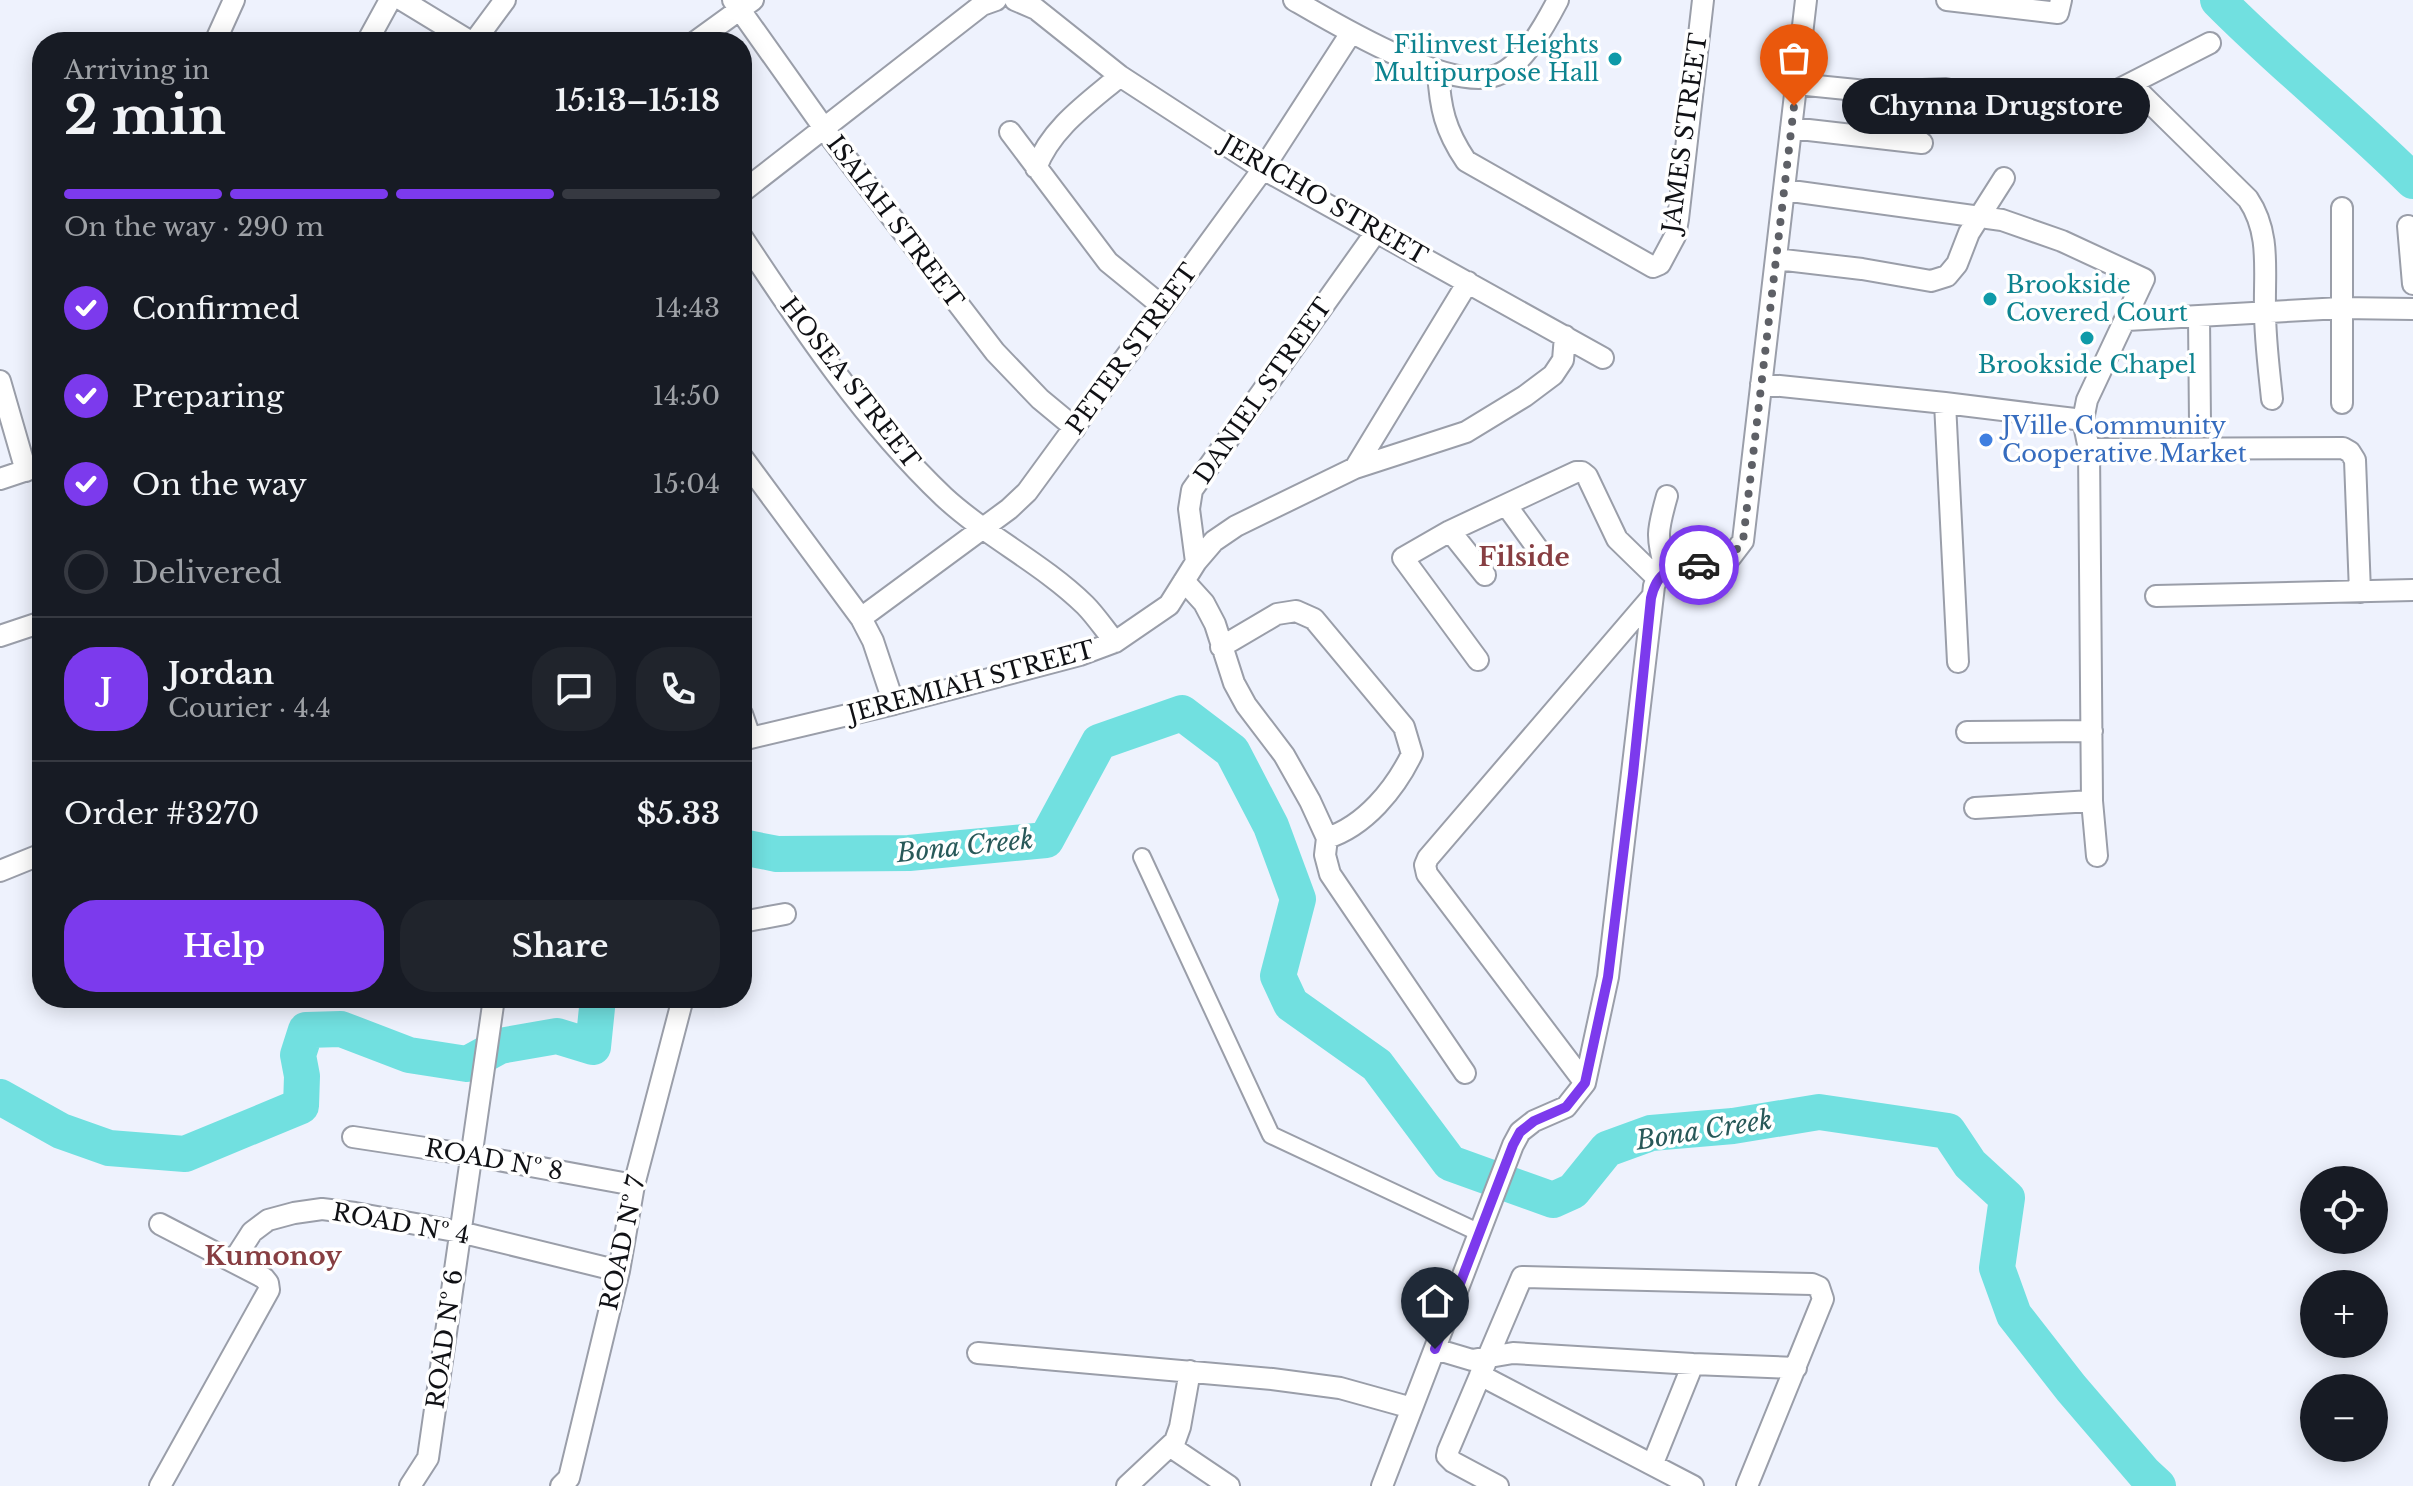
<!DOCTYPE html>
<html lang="en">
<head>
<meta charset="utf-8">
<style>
  :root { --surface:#171b24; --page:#20242c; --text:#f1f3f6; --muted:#9ea1a6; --line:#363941; --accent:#7c3aed }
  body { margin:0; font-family:"Libre Baskerville",serif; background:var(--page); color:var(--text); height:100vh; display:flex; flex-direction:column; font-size:30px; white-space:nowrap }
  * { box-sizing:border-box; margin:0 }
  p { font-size:26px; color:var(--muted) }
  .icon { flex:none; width:44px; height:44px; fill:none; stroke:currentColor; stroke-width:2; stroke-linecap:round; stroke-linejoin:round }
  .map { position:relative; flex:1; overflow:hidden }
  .panel { position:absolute; left:32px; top:32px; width:720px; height:976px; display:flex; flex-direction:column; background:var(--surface); border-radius:32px; box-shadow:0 4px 20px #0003 }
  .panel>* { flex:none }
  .controls { position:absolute; left:2300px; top:1166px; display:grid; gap:16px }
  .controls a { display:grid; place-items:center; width:88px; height:88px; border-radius:50%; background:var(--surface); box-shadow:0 4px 20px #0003; font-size:40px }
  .pin { position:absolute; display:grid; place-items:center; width:68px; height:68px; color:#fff; margin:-82px -34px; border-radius:50% 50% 50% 0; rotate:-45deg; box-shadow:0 0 8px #0007 }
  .pin .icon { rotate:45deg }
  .courier { position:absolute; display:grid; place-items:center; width:80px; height:80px; margin:-40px; border:6px solid #7c3aed; border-radius:50%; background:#fff; color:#222; box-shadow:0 2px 10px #0007 }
  .bubble { position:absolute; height:56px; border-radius:28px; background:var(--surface); box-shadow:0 4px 20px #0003; font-size:26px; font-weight:700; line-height:56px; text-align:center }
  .head em { font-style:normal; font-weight:700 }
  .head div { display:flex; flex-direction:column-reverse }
  .head { display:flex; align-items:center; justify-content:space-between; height:136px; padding:0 32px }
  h1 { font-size:52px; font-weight:700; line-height:60px }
  .bar { display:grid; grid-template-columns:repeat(4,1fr); gap:12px 8px; align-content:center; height:96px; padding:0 32px }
  .bar i { height:10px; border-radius:6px; background:var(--line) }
  .bar .current { background:var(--accent) }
  .bar p { grid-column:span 4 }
  .line { display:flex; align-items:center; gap:20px; padding:0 32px; border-top:2px solid var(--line) }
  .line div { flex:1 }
  .round { display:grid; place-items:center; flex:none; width:84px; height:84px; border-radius:32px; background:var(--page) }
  ol { padding:0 32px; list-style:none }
  li { display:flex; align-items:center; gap:24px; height:88px }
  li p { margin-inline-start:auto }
  li .icon { padding:8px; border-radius:50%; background:var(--accent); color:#fff; stroke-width:4 }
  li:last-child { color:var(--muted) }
  li i { width:44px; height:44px; border:4px solid var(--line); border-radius:50% }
  .action { display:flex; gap:16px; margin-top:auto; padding:16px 32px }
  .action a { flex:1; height:92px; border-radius:32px; background:var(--accent); color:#fff; font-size:32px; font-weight:700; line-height:92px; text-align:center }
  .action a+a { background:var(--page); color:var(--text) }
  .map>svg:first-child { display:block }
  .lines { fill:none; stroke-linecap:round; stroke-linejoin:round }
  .river { stroke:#71e0e0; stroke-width:36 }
  .pedestrian-casing { stroke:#9a9ea9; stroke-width:20 }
  .minor-casing { stroke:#9a9ea9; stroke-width:24 }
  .pedestrian { stroke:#fff; stroke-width:16 }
  .minor { stroke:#fff; stroke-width:20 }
  .done { stroke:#5e6066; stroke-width:8; stroke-dasharray:0 14.4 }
  .route { stroke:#7c3aed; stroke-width:10 }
  .culture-dot { fill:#0f9aa8; stroke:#fff; stroke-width:3 }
  .shop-dot { fill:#3f7fe0; stroke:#fff; stroke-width:3 }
  .labels { text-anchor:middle; stroke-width:7; stroke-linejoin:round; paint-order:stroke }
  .culture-label { font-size:24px; fill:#0d838f; stroke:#fff; text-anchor:end }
  .street-label { font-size:24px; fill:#101115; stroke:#fff }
  .shop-label { font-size:24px; fill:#366cbe; stroke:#fff; text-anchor:start }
  .neighbourhood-label { font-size:26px; font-weight:bold; fill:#873e42; stroke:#fff }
  .water-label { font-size:26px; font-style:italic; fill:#285959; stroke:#fff }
</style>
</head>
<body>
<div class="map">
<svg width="2413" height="1486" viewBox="0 0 2413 1486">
  <rect width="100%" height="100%" fill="#eef2fd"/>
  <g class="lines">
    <!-- river -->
    <path class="river" d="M 2218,0 C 2280,63 2350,118 2413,181
      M 742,847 L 777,854 L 909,853 L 1046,840 L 1099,742 L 1182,713 L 1232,751 L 1271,826 L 1298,899 L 1278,976 L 1291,1004 L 1377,1065 L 1450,1163 L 1553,1200 L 1573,1191 L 1607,1149 L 1651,1133 L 1733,1126 L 1819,1112 L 1948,1131 L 1970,1164 L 2007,1198 L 1997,1268 L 2014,1315 L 2071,1388 L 2144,1473 L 2158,1486
      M 0,1097 L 61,1131 L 109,1148 L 185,1154 L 301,1106 L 302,1076 L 298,1055 L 306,1030 L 341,1029 L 409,1055 L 467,1064 L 500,1046 L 557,1036 L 593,1047 L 598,998"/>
    <defs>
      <path id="pedestrian" d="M 1142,857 L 1271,1135 L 1480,1233"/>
      <path id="minor" d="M 402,0 L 471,42
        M 733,0 L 831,138 L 995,352 L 1040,399 L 1075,428
        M 1015,0 L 1036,9 L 1120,76 L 1263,169 L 1603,358
        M 1294,0 C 1337,25 1450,93 1497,75 C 1523,66 1546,23 1558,0
        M 1947,0 L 2058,13 L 2061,0
        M 215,42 L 234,0
        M 367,42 L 390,0
        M 474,42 L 505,0
        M 695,42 L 753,0
        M 1438,71 C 1440,108 1445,130 1466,161 L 1653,267 L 1660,264 L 1675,236 L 1678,219 L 1703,0
        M 1797,84 L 1876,92 L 1946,89
        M 2131,84 L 2248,199 C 2271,233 2264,271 2265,310 C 2265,340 2269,369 2272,399
        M 2112,93 L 2210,43
        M 1791,128 L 1922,143
        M 1010,132 L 1108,262 L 1162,306
        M 1036,168 C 1051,128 1088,103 1120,76
        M 1784,190 L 2002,220 L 2062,241 L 2144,279 L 2087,400 L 2083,420 L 2089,449 L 2092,801 L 2097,856
        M 742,192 L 982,5 L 996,0
        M 2342,208 L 2342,403
        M 2408,226 L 2413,284
        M 742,237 C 802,328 865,422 944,497 C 987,537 1042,563 1085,605 C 1096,616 1105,630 1115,642
        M 1776,259 L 1862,269 L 1931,281 L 1947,276 L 1957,264 L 1969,233 L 2004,178
        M 2199,317 L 2200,424
        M 2127,320 L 2341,308 L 2413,309
        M 0,381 L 26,471
        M 1761,384 L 1945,403 L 2083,420
        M 1945,403 L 1958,662
        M 2089,449 L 2343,448 L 2350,452 L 2355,460 L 2360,592
        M 742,457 L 861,618 L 873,641 L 894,704
        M 1355,468 L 1468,282
        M 0,479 L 42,465
        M 1506,505 L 1543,556
        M 1450,531 L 1485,575
        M 1196,562 L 1189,509 L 1192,490 L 1376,232
        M 1666,572 C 1656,537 1657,531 1667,496
        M 1184,581 L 1204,603 L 1215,624 L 1234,683 L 1246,705 L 1284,755 L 1310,801 L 1327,838 L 1325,855 L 1330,874 L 1465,1073
        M 2156,596 L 2413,590
        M 861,618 L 1009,509 L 1027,492 L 1263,169 L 1351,33
        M 0,636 L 42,622
        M 1221,647 L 1277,614 L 1296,611 L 1314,619 L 1404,727 L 1412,754 C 1395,789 1365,826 1327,838
        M 1478,660 L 1403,558 L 1450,531 L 1576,472 L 1582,472 L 1587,476 L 1617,539 L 1657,578
        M 742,714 L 750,737
        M 1967,732 L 2092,731
        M 742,740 L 894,704 L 1080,655 L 1115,642 L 1169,605 L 1196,562 L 1214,541 L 1236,526 L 1355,468 L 1466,432 L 1525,396 L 1553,375 L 1563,360 L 1565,336
        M 1975,808 L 2092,801
        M 0,871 L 42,854
        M 742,922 L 785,914
        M 1585,1083 L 1427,874 L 1425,865 L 1428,858 L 1651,598
        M 353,1137 L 471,1155 L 634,1185
        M 234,1260 L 252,1232 L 268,1220 L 294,1213 L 322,1209 L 355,1213 L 460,1232 L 619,1271
        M 1435,1349 L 1472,1360 L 1513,1353 L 1693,1364 L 1796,1368
        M 978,1353 L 1272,1379 L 1340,1388 L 1412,1408
        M 1480,1375 L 1693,1486
        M 1171,1447 L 1229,1486
        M 1653,1463 L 1693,1364
        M 160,1486 L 269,1290 L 268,1283 L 264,1278 L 160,1224
        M 410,1486 L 428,1458 L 494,998
        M 561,1486 L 569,1478 L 619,1271 L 634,1185 L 683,998
        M 1127,1486 L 1175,1441 L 1180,1427 L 1190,1371
        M 1382,1486 L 1513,1145 L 1520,1132 L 1534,1121 L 1566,1107 L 1585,1083 L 1608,977 L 1654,586 L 1657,578 L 1666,572 L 1730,558 L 1743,541 L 1806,0
        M 1498,1486 L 1453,1462 L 1447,1456 L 1448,1451 L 1522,1277 L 1812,1284 L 1819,1287 L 1823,1299 L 1747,1486"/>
    </defs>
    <!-- pedestrian casing -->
    <use href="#pedestrian" class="pedestrian-casing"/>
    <!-- minor casing -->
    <use href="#minor" class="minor-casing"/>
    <!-- pedestrian -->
    <use href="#pedestrian" class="pedestrian"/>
    <!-- minor -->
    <use href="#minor" class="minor"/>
  </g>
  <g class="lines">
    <!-- done -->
    <path class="done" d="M 1699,565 L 1730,558 L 1743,541 L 1794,106"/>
    <!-- route -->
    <path class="route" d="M 1435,1349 L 1513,1145 L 1520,1132 L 1534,1121 L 1566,1107 L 1585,1083 L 1608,977 L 1633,774 L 1651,598 C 1658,568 1672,569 1699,565"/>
  </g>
  <!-- markers -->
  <g class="culture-dot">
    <circle cx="1615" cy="59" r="8"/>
    <circle cx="1990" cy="299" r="8"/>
    <circle cx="2087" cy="338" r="8"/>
  </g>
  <circle class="shop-dot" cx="1986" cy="440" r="8"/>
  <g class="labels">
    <!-- culture labels -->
    <g class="culture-label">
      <text x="1599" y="53">Filinvest Heights<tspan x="1599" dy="28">Multipurpose Hall</tspan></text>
      <text x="2006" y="293" text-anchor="start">Brookside<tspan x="2006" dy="28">Covered Court</tspan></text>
      <text x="2087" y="373" text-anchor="middle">Brookside Chapel</text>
    </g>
    <!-- street labels -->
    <g class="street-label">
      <text transform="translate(1685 133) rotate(-82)" y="8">JAMES STREET</text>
      <text transform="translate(1324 200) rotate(30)" y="8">JERICHO STREET</text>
      <text transform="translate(895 222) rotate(53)" y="8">ISAIAH STREET</text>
      <text transform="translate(1132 349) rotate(-54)" y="8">PETER STREET</text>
      <text transform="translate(850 383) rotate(52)" y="8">HOSEA STREET</text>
      <text transform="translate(1263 391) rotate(-55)" y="8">DANIEL STREET</text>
      <text transform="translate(971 682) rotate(-15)" y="8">JEREMIAH STREET</text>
      <text transform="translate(494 1160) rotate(10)" y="8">ROAD № 8</text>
      <text transform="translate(401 1224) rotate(10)" y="8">ROAD № 4</text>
      <text transform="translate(623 1243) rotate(-78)" y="8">ROAD № 7</text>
      <text transform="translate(445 1339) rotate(-82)" y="8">ROAD № 6</text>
    </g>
    <!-- shop labels -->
    <g class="shop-label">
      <text x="2002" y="434">JVille Community<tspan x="2002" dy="28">Cooperative Market</tspan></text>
    </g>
    <!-- neighbourhood labels -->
    <g class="neighbourhood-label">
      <text x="1524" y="566">Filside</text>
      <text x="273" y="1265">Kumonoy</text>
    </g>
    <!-- water labels -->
    <g class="water-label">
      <text transform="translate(965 846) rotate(-6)" y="9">Bona Creek</text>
      <text transform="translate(1704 1130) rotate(-9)" y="9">Bona Creek</text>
    </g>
  </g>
</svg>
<div class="controls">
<a><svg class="icon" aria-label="locate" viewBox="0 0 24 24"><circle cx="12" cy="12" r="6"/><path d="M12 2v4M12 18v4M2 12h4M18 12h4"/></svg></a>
<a>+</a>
<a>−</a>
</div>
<div class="pin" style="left:1794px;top:106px;background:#ea580c"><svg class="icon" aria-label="bag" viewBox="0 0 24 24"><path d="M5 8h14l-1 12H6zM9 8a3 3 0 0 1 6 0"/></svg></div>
<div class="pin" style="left:1435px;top:1349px;background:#1f2937"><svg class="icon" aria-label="home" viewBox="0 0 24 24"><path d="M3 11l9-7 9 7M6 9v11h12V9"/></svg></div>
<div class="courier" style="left:1699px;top:565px"><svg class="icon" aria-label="car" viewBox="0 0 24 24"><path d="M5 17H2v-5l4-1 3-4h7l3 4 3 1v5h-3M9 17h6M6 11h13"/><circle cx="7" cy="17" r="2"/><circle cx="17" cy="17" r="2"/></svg></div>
<div class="bubble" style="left:1842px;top:78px;width:308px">Chynna Drugstore</div>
<section class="panel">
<div class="head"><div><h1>2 min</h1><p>Arriving in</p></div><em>15:13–15:18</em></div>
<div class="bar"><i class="current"></i><i class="current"></i><i class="current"></i><i></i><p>On the way · 290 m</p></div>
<ol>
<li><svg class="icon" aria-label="check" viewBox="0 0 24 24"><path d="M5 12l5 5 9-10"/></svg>Confirmed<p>14:43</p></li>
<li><svg class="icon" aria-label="check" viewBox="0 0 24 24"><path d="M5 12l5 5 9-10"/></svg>Preparing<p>14:50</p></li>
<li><svg class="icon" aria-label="check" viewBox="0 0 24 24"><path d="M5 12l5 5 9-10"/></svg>On the way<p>15:04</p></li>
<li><i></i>Delivered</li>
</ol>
<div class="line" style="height:144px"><b class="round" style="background:var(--accent);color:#fff">J</b><div><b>Jordan</b><p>Courier · 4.4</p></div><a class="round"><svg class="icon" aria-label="chat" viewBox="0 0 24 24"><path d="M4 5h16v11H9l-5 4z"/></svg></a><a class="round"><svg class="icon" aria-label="phone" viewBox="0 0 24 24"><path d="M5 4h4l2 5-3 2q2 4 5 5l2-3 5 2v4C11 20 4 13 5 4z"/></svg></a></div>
<div class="line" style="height:104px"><div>Order #3270</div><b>$5.33</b></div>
<div class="action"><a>Help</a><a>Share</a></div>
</section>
</div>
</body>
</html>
